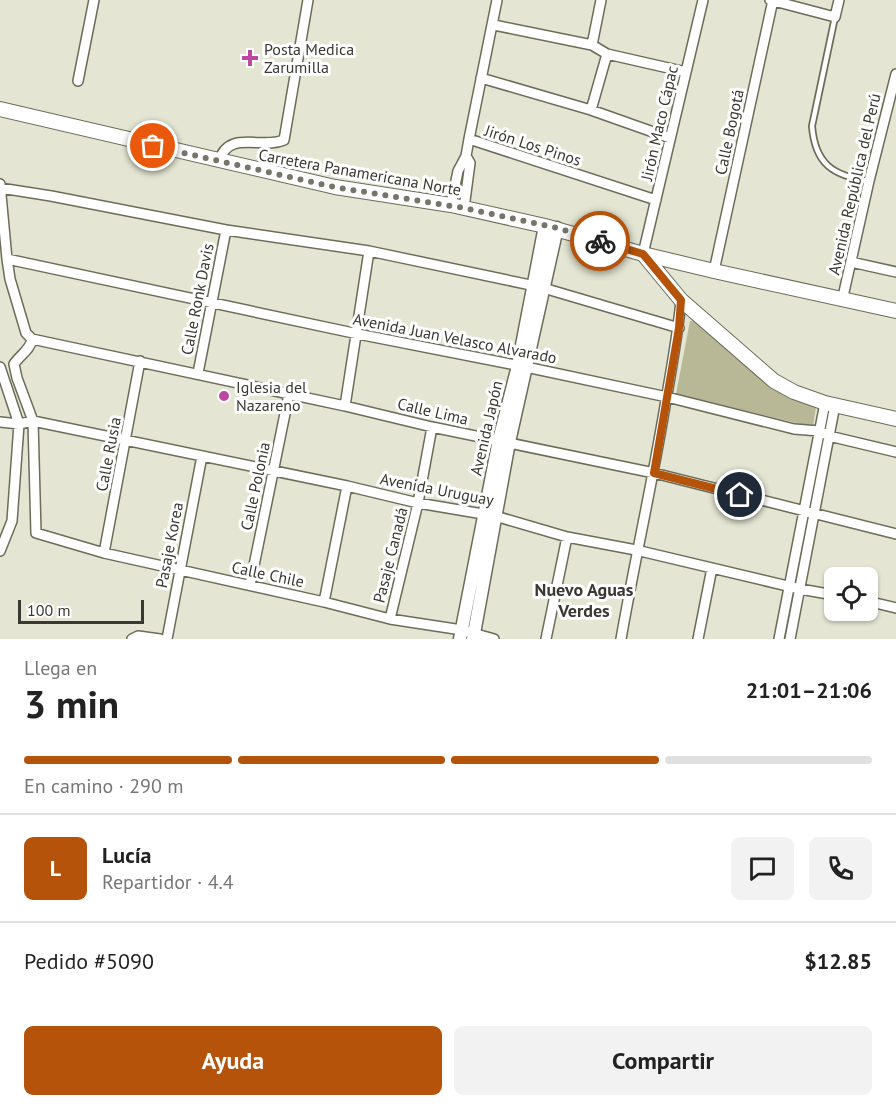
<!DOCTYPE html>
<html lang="es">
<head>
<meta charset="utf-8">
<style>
  :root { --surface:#fff; --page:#f2f2f2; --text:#222; --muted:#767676; --line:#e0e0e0; --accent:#b45309 }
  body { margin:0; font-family:"PT Sans",sans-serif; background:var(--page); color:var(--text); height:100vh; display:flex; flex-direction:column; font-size:22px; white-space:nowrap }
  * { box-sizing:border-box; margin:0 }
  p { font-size:20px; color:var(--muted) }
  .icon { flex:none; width:33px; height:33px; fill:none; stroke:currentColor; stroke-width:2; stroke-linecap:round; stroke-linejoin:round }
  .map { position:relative; height:639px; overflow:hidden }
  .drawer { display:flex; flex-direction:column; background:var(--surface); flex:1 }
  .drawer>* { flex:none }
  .fabs { position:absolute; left:824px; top:567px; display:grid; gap:12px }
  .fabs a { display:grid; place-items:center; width:54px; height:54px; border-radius:9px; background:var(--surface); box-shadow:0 2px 4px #0004; font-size:30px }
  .scale { position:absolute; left:18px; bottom:15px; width:126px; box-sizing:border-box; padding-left:6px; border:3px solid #393931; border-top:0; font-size:16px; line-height:21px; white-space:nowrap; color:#393931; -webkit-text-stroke:4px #fff; paint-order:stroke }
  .pin { position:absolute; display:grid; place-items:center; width:51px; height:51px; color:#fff; margin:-26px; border:3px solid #fff; border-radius:50%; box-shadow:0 2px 6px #0007 }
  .courier { position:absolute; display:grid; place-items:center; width:60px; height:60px; margin:-30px; border:4px solid #b45309; border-radius:50%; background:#fff; color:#222; box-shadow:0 2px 8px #0007 }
  .overview em { font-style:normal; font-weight:600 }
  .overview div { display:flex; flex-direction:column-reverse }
  .overview { display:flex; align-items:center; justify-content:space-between; height:102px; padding:0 24px }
  h1 { font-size:39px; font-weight:600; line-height:45px }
  .bar { display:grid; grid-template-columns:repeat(4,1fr); gap:9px 6px; align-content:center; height:72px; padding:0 24px }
  .bar i { height:8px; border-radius:4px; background:var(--line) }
  .bar .active { background:var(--accent) }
  .bar p { grid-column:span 4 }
  .line { display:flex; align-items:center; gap:15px; padding:0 24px; border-top:2px solid var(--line) }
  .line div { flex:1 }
  .round { display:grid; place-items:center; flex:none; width:63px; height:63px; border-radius:9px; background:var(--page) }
  .button { display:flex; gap:12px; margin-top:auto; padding:12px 24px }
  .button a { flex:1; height:69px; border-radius:9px; background:var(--accent); color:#fff; font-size:24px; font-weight:600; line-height:69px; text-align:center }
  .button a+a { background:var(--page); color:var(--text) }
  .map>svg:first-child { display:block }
  .green { fill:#b8b897 }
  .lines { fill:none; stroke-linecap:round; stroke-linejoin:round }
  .lane-casing { stroke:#6c6c5b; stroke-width:8 }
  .street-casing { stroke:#6c6c5b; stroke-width:12 }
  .secondary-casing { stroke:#6c6c5b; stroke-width:15 }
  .primary-casing { stroke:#6c6c5b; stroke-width:16 }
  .lane { stroke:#fff; stroke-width:4.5 }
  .street { stroke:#fff; stroke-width:9 }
  .secondary { stroke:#fff; stroke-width:12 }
  .primary { stroke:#fff; stroke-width:14 }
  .done { stroke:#757569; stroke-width:6; stroke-dasharray:0 10.8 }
  .route { stroke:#b45309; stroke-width:8 }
  .poi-dot { fill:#be489f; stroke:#fff; stroke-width:2 }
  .labels { text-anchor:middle; stroke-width:6; stroke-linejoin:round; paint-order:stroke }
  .poi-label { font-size:16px; fill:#393931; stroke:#fff; text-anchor:start }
  .street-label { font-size:16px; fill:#393931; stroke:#fff }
  .neighbourhood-label { font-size:18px; font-weight:bold; fill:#393931; stroke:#fff }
</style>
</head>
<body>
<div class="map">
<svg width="896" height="639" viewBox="0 0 896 639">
  <rect width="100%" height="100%" fill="#e4e5d2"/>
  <!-- green -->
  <path class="green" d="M 697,320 L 816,407 L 813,427 L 676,394 L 690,321 Z"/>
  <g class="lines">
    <defs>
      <path id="lane" d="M 835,17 L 812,126 C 815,164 833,176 869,181"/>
      <path id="street" d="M 497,0 L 469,139 L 656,200
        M 770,0 L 835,17 L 839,0
        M 494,25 L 592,45 L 607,54 L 686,72
        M 592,45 L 601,0
        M 481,78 L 591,110 L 670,138
        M 78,81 L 94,0
        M 591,110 L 607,54
        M 219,161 C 229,129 261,150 284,140 L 308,0
        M 0,184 L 7,259 L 10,279 L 26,333 L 32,339 C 31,349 20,355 14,364 L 17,378 L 33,421 L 36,533 L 104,553 L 324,602 L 390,619 L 462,630 L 494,639
        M 0,188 L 51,196 L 226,230 L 369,251 L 540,287 L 679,328
        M 451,205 L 458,171 L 466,156 L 469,139
        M 464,208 L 470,163 L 466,156
        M 643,254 L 703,0
        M 7,259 L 358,334 L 526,367 L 667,397 L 794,429 L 819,431 L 829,436 L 896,452
        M 851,262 L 896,272
        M 714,271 L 773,0
        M 842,301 L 869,181 L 896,74
        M 32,339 L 345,406 L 432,427 L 654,473 L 896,534
        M 0,367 L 19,424 L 12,521 L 0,551
        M 198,373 L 226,230
        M 345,406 L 369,251
        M 0,422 L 19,424 L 33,421 L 347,486 L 418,503 L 495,516 L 567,537 L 636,550 L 800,589 L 834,595
        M 104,553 L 140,361
        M 250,585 L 289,394
        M 867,601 L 896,608
        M 324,602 L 347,486
        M 390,619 L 418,503 L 432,427
        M 132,639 L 138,636 L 160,639
        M 167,639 L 202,456
        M 546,639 L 567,537
        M 621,639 C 635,559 653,480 666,400 C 672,366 678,333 681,300
        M 698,639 L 712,568
        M 779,639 L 825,403
        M 790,639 L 835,405"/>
      <path id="secondary" d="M 460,639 L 499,440 L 518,366 L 545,226
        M 473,639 L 509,442 L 557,228"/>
      <path id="primary" d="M 0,109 L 335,187 L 451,205 L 545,226 L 643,254 L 714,271 L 896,311
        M 643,254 L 681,300 L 774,381 L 794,392 L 825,403 L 896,419"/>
    </defs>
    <!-- lane casing -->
    <use href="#lane" class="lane-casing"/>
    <!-- street casing -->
    <use href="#street" class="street-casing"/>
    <!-- secondary casing -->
    <use href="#secondary" class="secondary-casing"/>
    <!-- primary casing -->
    <use href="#primary" class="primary-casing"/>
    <!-- lane -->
    <use href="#lane" class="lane"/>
    <!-- street -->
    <use href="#street" class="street"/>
    <!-- secondary -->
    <use href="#secondary" class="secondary"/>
    <!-- primary -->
    <use href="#primary" class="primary"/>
  </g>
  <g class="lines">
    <!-- done -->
    <path class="done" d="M 153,146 L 334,187 L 464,208 L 557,228 L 600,241"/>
    <!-- route -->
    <path class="route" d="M 600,241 L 643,254 L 681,300 L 679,328 L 654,473 L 740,495"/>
  </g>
  <!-- markers -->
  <g class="poi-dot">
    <path d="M247 49h6v6h6v6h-6v6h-6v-6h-6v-6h6z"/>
    <circle cx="224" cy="396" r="6"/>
  </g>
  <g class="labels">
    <!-- poi labels -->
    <g class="poi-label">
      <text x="264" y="55">Posta Medica<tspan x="264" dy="18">Zarumilla</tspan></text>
      <text x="236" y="393">Iglesia del<tspan x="236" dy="18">Nazareno</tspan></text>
    </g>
    <!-- street labels -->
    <g class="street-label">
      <text transform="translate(659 123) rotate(-77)" y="6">Jirón Maco Cápac</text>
      <text transform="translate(729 132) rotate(-78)" y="6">Calle Bogotá</text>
      <text transform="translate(533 145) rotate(18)" y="6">Jirón Los Pinos</text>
      <text transform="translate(360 172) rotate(10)" y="6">Carretera Panamericana Norte</text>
      <text transform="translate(854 184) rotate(-77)" y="6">Avenida República del Perú</text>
      <text transform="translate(197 299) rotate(-79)" y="6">Calle Ronk Davis</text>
      <text transform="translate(455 338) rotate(11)" y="6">Avenida Juan Velasco Alvarado</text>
      <text transform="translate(433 411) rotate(13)" y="6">Calle Lima</text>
      <text transform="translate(486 428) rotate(-77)" y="6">Avenida Japón</text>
      <text transform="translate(108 454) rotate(-79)" y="6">Calle Rusia</text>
      <text transform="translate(255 486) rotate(-78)" y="6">Calle Polonia</text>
      <text transform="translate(437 489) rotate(11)" y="6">Avenida Uruguay</text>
      <text transform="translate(169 545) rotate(-79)" y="6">Pasaje Korea</text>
      <text transform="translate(390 555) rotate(-76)" y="6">Pasaje Canadá</text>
      <text transform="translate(268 574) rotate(12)" y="6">Calle Chile</text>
    </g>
    <!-- neighbourhood labels -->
    <g class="neighbourhood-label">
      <text x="584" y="596">Nuevo Aguas<tspan x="584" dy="21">Verdes</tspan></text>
    </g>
  </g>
</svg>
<div class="fabs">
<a><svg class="icon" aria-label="locate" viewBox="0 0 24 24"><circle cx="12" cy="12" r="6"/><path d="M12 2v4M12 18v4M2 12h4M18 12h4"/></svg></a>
</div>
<div class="scale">100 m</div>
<div class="pin" style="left:153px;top:146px;background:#ea580c"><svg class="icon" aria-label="bag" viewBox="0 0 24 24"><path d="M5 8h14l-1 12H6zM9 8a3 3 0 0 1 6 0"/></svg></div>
<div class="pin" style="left:740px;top:495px;background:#1f2937"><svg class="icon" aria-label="home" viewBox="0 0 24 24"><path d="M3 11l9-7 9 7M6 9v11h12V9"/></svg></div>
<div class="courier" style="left:600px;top:241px"><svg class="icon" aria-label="bike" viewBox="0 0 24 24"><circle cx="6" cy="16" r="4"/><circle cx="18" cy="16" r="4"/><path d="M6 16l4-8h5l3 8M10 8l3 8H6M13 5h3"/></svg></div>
</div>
<section class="drawer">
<div class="overview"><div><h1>3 min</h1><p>Llega en</p></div><em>21:01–21:06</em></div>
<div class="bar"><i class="active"></i><i class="active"></i><i class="active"></i><i></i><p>En camino · 290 m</p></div>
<div class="line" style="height:108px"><b class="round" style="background:var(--accent);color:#fff">L</b><div><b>Lucía</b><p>Repartidor · 4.4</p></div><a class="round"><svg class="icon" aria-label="chat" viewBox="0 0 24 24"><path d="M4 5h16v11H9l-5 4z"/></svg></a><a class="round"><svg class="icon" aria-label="phone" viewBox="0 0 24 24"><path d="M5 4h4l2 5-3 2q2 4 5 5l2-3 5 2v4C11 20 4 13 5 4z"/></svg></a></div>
<div class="line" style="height:78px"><div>Pedido #5090</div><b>$12.85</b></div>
<div class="button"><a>Ayuda</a><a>Compartir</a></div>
</section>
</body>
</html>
